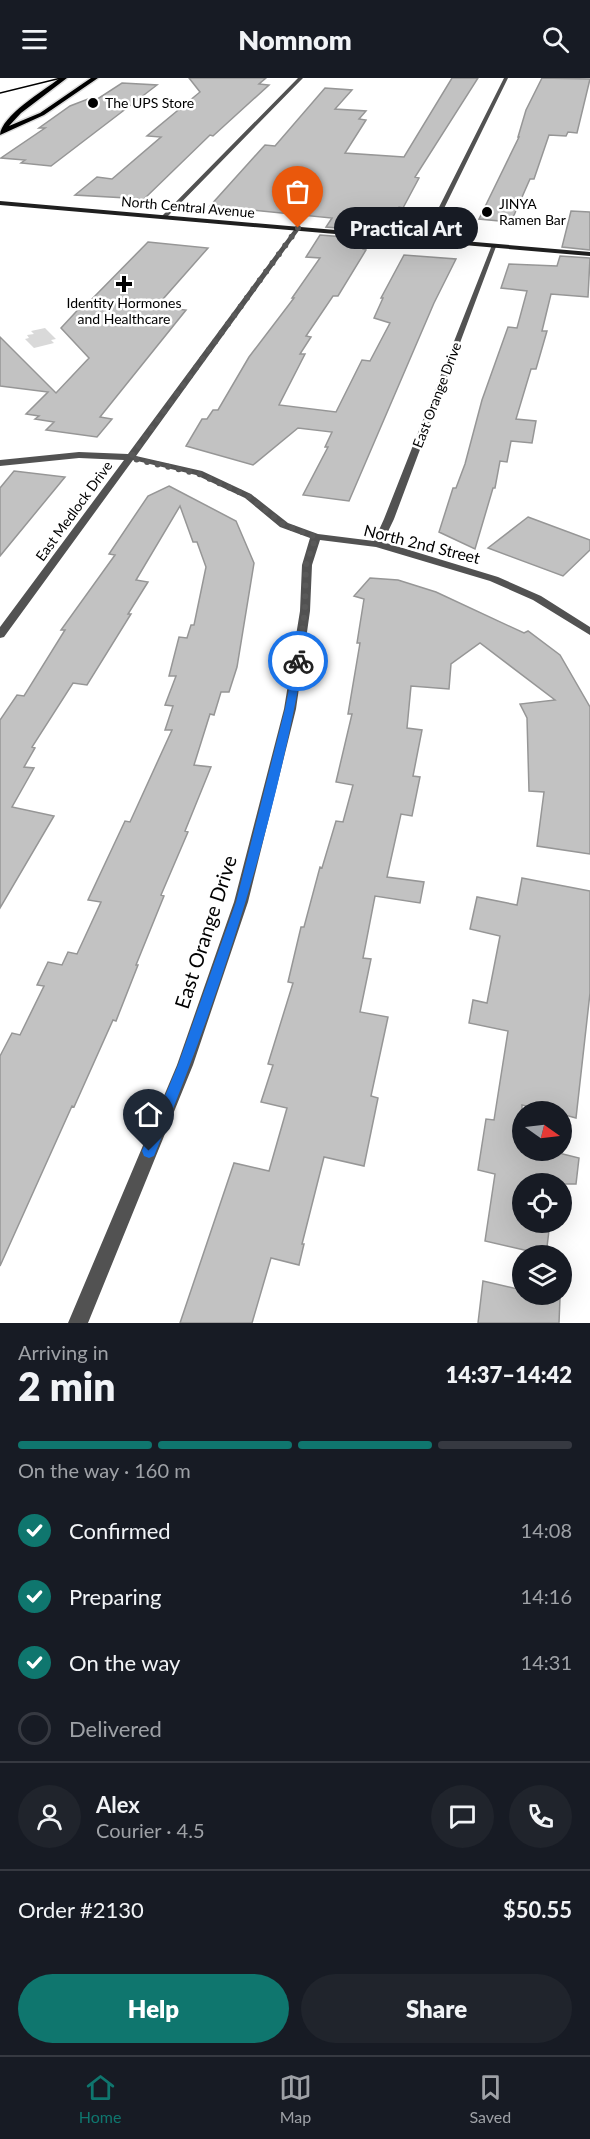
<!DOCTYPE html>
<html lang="en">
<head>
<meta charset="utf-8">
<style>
  :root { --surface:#171b24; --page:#20242c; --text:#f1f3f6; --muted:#9ea1a6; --line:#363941; --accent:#0f766e }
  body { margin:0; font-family:Lato,sans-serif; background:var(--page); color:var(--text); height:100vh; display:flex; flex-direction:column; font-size:22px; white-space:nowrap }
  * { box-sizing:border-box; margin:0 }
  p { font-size:20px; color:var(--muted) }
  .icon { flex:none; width:33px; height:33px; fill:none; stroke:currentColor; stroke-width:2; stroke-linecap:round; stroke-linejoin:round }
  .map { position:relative; height:1245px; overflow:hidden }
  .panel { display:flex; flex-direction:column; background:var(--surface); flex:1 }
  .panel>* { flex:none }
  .needle { width:39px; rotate:104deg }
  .buttons { position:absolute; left:512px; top:1023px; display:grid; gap:12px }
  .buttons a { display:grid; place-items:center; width:60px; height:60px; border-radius:50%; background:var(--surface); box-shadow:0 6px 24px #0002; font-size:30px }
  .pin { position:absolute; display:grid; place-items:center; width:51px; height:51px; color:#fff; margin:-62px -26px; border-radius:50% 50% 50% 0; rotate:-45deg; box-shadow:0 0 6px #0007 }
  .pin .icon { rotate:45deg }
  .courier { position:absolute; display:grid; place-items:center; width:60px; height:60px; margin:-30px; border:4px solid #1a73e8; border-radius:50%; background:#fff; color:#222; box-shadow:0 2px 8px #0007 }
  .bubble { position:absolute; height:42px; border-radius:21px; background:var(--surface); box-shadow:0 6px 24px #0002; font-size:20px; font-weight:800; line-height:42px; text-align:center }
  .head em { font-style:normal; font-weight:800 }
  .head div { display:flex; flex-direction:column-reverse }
  .head { display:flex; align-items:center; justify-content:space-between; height:102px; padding:0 18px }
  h1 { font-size:39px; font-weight:800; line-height:45px }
  .bar { display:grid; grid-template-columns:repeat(4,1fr); gap:9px 6px; align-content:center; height:72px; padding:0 18px }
  .bar i { height:8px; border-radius:4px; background:var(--line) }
  .bar .current { background:var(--accent) }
  .bar p { grid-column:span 4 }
  .line { display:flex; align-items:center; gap:15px; padding:0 18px; border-top:2px solid var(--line) }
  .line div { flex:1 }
  .round { display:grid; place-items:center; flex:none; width:63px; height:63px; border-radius:32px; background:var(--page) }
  ol { padding:0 18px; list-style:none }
  li { display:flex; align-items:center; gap:18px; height:66px }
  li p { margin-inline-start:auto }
  li .icon { padding:6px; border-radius:50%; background:var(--accent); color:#fff; stroke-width:4 }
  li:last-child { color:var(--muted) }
  li i { width:33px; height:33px; border:3px solid var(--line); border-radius:50% }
  .primary-button { display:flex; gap:12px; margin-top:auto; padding:12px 18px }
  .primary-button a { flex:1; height:69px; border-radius:36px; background:var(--accent); color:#fff; font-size:24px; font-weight:800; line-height:69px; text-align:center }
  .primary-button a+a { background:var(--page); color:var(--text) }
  header { display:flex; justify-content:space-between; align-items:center; height:78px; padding:0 18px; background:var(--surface); font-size:27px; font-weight:800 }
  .tab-bar { display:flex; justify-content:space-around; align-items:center; height:84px; border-top:2px solid var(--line); background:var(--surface); font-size:16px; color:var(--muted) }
  .tab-bar a { display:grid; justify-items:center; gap:3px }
  .tab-bar .current { color:var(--accent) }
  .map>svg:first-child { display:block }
  .green { fill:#d9d9d9 }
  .building { fill:#c2c2c2; stroke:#969696; stroke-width:1.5 }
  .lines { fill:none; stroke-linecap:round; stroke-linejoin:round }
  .primary-casing { stroke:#dbdbdb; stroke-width:3 }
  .street { fill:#525252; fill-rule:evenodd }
  .secondary { fill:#1f1f1f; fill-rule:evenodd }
  .primary { fill:#000; fill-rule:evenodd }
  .tram { stroke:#000; stroke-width:1.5 }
  .route { fill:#1a73e8 }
  .done { stroke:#595959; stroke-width:6; stroke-dasharray:0 10.8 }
  .poi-dot { fill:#000; stroke:#fff; stroke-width:2 }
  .labels { text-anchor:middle; stroke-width:5; stroke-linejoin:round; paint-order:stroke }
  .far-poi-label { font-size:14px; fill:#000; stroke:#fff; text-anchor:start }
  .far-street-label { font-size:14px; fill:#000; stroke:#fff }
  .street-label { font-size:16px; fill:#000; stroke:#fff }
  .near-street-label { font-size:20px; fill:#000; stroke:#fff }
</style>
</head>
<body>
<header><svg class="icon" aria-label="menu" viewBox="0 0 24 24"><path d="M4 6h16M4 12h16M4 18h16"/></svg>Nomnom<svg class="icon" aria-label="search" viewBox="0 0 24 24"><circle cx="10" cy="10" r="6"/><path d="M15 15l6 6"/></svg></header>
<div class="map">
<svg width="590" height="1245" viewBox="0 0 590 1245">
  <rect width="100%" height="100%" fill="#fff"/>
  <!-- green -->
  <path class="green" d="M 45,250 L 56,261 L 51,262 L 54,265 L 34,270 L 25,261 L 29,260 L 27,257 L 34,256 L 31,253 Z"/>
  <!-- building -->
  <path class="building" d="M 189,0 L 266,0 L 259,6 L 269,7 L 213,58 L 210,57 L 144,121 L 75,117 L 97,99 L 112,101 L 161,59 L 147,58 L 200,14 Z
    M 452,0 L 478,0 L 415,99 L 419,100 L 403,130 L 399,129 L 395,135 L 385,134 L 374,153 L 326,149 L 332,140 L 210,128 L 265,67 L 275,68 L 325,10 L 352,12 L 335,31 L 366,33 L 359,41 L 366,42 L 345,75 L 404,79 Z
    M 542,0 L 590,1 L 577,55 L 568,54 L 566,58 L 549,57 L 534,101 L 530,101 L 511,144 L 479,141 L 519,59 L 518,59 L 526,32 Z
    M 122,5 L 157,7 L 51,88 L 21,85 L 25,82 L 1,80 L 45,50 L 39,50 L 70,28 L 88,21 L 96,22 Z
    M 571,133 L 590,134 L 590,172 L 562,169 Z
    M 320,157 L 369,161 L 363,171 L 366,172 L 338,218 L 333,218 L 306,258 L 311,259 L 300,276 L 305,276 L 279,327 L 336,334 L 362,282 L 370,283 L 390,245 L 374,240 L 383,220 L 381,220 L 404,177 L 456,181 L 434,225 L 349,423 L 303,417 L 328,369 L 325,369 L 332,354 L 298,350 L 253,387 L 186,368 L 202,341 L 207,341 L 213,332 L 218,332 L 249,279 L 294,220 L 292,220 L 320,180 L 306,179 Z
    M 148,164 L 208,170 L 156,229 L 186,232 L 100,339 L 112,341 L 97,359 L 46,352 L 54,344 L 35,341 L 39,338 L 26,336 L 48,314 L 0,308 L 0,259 L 56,315 L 89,280 L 61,250 L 87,222 L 91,222 Z
    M 560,178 L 590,180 L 588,219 L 551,216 L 542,253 L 547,253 L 536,291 L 531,291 L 516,341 L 536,343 L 532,365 L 511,363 L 507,384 L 500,383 L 495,410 L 493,410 L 475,471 L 439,454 L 453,410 L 456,410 L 465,386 L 482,322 L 508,249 L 517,250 L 527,213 L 501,210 L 509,186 L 557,188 Z
    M 14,393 L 65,399 L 0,478 L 0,410 Z
    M 169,408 L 236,443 L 254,485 L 237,589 L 229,614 L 221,614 L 214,637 L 210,636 L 194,687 L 211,689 L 185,753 L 188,754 L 161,817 L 164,818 L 136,887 L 138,887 L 116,943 L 113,942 L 74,1029 L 72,1028 L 0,1188 L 0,978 L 12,955 L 20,957 L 44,908 L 37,907 L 48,884 L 62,887 L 68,874 L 77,876 L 101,824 L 88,822 L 125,743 L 130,744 L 172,652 L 165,652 L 173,628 L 165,627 L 176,598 L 169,598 L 179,559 L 187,560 L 191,547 L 194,547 L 206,489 L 197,464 L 193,464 L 180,428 L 136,502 L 148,504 L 128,536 L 131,536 L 87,607 L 73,605 L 32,669 L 35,670 L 24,689 L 34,690 L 12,729 L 54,738 L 0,830 L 0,642 L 17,617 L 24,618 L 65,552 L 61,552 L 115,477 L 109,476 L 148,418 Z
    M 528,439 L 590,462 L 590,472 L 563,498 L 488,470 Z
    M 370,500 L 398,502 L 436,514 L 524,555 L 528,553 L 560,577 L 590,629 L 590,776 L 537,768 L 544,714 L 529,713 L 527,640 L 520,626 L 555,622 L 480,565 L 451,586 L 449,611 L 411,608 L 407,650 L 422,652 L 413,698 L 420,699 L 412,738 L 401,736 L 387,799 L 424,804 L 420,825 L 375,818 L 363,880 L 371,881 L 360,934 L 388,939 L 371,1018 L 378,1020 L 364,1088 L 324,1079 L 302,1166 L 304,1166 L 299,1187 L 271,1180 L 252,1245 L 180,1245 L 234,1085 L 269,1093 L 287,1030 L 261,1024 L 273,987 L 268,986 L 293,905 L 288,904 L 301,849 L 304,849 L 320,789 L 322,790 L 336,743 L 343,744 L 353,707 L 336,704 L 352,636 L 348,636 L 360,565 L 357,565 L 364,521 L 354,518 Z
    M 522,800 L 590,813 L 590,915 L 576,1040 L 561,1036 L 561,1034 L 549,1034 L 522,1027 L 522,1072 L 547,1072 L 579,1080 L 576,1106 L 522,1106 L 522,1144 L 550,1144 L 546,1177 L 485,1163 L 495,1096 L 478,1092 L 486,1041 L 494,1042 L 508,953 L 469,945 L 473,922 L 487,925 L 500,858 L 470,851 L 477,819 L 517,827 Z
    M 483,1203 L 522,1212 L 522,1216 L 543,1216 L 560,1220 L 559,1245 L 478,1245 Z"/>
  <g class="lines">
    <defs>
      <path id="primary" d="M 60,0 L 67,0 L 21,35 L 9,48 L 40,35 L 91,0 L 98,0 L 44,37 L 0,57 C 1,38 43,13 60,0 Z"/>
    </defs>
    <!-- primary casing -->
    <use href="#primary" class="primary-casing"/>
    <!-- street -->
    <path class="street" d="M 298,0 L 303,0 L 166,140 L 162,140 L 162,138 Z
      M 504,0 L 508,0 L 429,161 L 424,162 L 423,161 Z
      M 298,148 L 300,149 L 300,151 L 136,378 L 202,393 L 251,416 L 288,445 L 318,456 L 374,463 L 384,441 L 492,167 L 497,166 L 394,441 L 383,464 L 498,499 L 541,518 L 590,549 L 590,557 L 533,522 L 490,503 L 376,469 L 320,462 L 312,487 L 310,533 L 296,631 L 248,824 L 193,987 L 88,1245 L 68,1245 L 177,987 L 234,824 L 284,631 L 300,533 L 302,487 L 310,460 L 280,449 L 245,420 L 196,397 L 133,382 L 4,559 L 0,560 L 0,549 L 124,382 L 79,380 L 0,388 L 0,382 L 79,374 L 128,376 L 296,149 Z"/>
    <!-- secondary -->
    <path class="secondary" d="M 0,123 L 590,174 L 590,178 L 0,127 Z"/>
    <!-- primary -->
    <use href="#primary" class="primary"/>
    <!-- tram -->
    <path class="tram" d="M 0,15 L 61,0"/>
  </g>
  <!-- route -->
  <path class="route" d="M 295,581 L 303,583 C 274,752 221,915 156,1073 L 154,1078 L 149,1080 L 144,1078 L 142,1073 L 178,987 L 236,824 L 285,631 Z"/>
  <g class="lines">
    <!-- done -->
    <path class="done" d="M 298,150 L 130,380 L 199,396 L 248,418 L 284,447 L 316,459 L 306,487 L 305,532 L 298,583"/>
  </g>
  <!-- markers -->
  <g class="poi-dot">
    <circle cx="93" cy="25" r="6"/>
    <circle cx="487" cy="134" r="6"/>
    <path d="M121 197h6v6h6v6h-6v6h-6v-6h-6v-6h6z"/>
  </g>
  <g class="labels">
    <!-- far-poi labels -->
    <g class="far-poi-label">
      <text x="105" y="30">The UPS Store</text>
      <text x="499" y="131">JINYA<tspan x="499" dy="16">Ramen Bar</tspan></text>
      <text x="124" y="230" text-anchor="middle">Identity Hormones<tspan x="124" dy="16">and Healthcare</tspan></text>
    </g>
    <!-- far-street labels -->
    <g class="far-street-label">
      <text transform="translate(188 129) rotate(5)" y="5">North Central Avenue</text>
      <text transform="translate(437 317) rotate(-69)" y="5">East Orange Drive</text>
      <text transform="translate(74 433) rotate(-54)" y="5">East Medlock Drive</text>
    </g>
    <!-- street labels -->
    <g class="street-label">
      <text transform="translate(422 466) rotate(14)" y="6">North 2nd Street</text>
    </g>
    <!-- near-street labels -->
    <g class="near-street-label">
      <text transform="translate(206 854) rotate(-72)" y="7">East Orange Drive</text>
    </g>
  </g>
</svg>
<div class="buttons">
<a><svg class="needle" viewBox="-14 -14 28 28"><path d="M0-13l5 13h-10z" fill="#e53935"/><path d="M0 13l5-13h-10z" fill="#9ea1a6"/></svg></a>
<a><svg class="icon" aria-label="locate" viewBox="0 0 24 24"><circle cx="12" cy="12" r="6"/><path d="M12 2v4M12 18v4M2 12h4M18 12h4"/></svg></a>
<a><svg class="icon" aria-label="layers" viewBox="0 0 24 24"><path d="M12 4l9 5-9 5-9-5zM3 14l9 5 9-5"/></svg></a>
</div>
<div class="pin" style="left:298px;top:150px;background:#ea580c"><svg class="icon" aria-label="bag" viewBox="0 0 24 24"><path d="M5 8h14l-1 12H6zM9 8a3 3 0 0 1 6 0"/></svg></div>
<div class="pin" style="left:149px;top:1073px;background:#1f2937"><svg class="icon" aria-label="home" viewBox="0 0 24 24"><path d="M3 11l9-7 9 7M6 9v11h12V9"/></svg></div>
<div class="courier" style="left:298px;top:583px"><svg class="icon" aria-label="bike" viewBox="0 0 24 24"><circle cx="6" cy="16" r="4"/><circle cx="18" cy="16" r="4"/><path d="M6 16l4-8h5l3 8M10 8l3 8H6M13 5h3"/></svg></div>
<div class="bubble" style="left:334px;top:129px;width:144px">Practical Art</div>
</div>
<section class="panel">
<div class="head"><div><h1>2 min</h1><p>Arriving in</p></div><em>14:37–14:42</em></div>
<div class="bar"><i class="current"></i><i class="current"></i><i class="current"></i><i></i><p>On the way · 160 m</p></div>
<ol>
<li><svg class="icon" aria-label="check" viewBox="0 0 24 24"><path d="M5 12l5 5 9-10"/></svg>Confirmed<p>14:08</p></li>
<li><svg class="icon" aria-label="check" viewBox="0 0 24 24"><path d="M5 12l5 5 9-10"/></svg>Preparing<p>14:16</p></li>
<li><svg class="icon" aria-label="check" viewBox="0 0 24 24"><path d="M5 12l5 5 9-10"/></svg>On the way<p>14:31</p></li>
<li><i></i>Delivered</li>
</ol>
<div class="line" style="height:108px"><a class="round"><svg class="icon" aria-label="person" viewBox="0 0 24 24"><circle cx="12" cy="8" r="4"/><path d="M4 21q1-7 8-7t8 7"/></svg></a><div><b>Alex</b><p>Courier · 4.5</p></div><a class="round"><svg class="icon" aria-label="chat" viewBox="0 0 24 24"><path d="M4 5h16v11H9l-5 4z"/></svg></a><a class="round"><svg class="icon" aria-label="phone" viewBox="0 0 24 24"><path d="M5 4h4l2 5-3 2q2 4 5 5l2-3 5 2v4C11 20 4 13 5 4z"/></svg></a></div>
<div class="line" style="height:78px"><div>Order #2130</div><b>$50.55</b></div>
<div class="primary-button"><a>Help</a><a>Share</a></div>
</section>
<nav class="tab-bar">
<a class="current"><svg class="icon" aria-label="home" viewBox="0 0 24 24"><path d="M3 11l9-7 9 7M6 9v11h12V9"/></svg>Home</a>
<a><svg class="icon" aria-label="map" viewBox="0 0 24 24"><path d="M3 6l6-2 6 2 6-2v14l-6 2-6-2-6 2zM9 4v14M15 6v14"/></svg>Map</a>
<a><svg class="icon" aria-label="saved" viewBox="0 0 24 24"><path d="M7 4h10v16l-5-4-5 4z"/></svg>Saved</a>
</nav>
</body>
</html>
